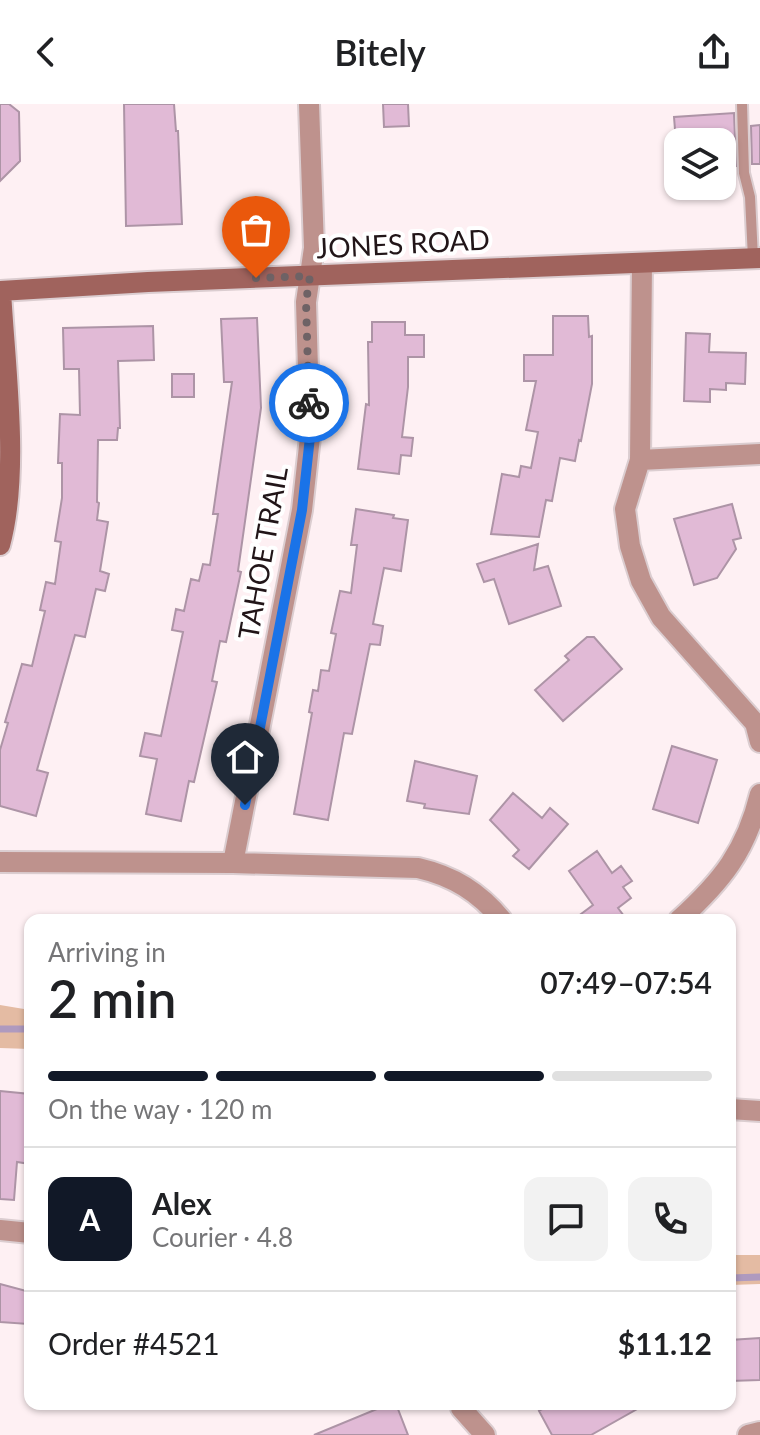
<!DOCTYPE html>
<html lang="en">
<head>
<meta charset="utf-8">
<style>
  :root { --surface:#fff; --page:#f2f2f2; --text:#202124; --muted:#757577; --line:#e0e0e0; --accent:#111827 }
  body { margin:0; font-family:Lato,sans-serif; background:var(--page); color:var(--text); height:100vh; display:flex; flex-direction:column; font-size:30px; white-space:nowrap }
  * { box-sizing:border-box; margin:0 }
  p { font-size:26px; color:var(--muted) }
  .icon { flex:none; width:44px; height:44px; fill:none; stroke:currentColor; stroke-width:2; stroke-linecap:round; stroke-linejoin:round }
  .map { position:relative; flex:1; overflow:hidden }
  .side { position:absolute; left:24px; top:810px; width:712px; height:496px; display:flex; flex-direction:column; background:var(--surface); border-radius:16px; box-shadow:0 2px 6px #0004 }
  .side>* { flex:none }
  .fabs { position:absolute; left:664px; top:24px; display:grid; gap:16px }
  .fabs a { display:grid; place-items:center; width:72px; height:72px; border-radius:16px; background:var(--surface); box-shadow:0 2px 6px #0004; font-size:40px }
  .pin { position:absolute; display:grid; place-items:center; width:68px; height:68px; color:#fff; margin:-82px -34px; border-radius:50% 50% 50% 0; rotate:-45deg; box-shadow:0 0 8px #0007 }
  .pin .icon { rotate:45deg }
  .courier { position:absolute; display:grid; place-items:center; width:80px; height:80px; margin:-40px; border:6px solid #1a73e8; border-radius:50%; background:#fff; color:#222; box-shadow:0 2px 10px #0007 }
  .overview em { font-style:normal; font-weight:600 }
  .overview div { display:flex; flex-direction:column-reverse }
  .overview { display:flex; align-items:center; justify-content:space-between; height:136px; padding:0 24px }
  h1 { font-size:52px; font-weight:600; line-height:60px }
  .bar { display:grid; grid-template-columns:repeat(4,1fr); gap:12px 8px; align-content:center; height:96px; padding:0 24px }
  .bar i { height:10px; border-radius:6px; background:var(--line) }
  .bar .current { background:var(--accent) }
  .bar p { grid-column:span 4 }
  .line { display:flex; align-items:center; gap:20px; padding:0 24px; border-top:2px solid var(--line) }
  .line div { flex:1 }
  .round { display:grid; place-items:center; flex:none; width:84px; height:84px; border-radius:16px; background:var(--page) }
  header { display:flex; justify-content:space-between; align-items:center; height:104px; padding:0 24px; background:var(--surface); font-size:36px; font-weight:600 }
  .map>svg:first-child { display:block }
  .forest { fill:#e4bba3 }
  .lines { fill:none; stroke-linecap:round; stroke-linejoin:round }
  .stream { stroke:#af9abf; stroke-width:7 }
  .building { fill:#e1bad6; stroke:#ad94a6; stroke-width:2 }
  .lane-casing { stroke:#dbcdd0; stroke-width:14 }
  .street-casing { stroke:#dbcdd0; stroke-width:24 }
  .secondary-casing { stroke:#dbcdd0; stroke-width:24 }
  .lane { stroke:#be928d; stroke-width:10 }
  .street { stroke:#be928d; stroke-width:20 }
  .secondary { stroke:#a0635d; stroke-width:20 }
  .done { stroke:#6e6265; stroke-width:8; stroke-dasharray:0 14.4 }
  .route { stroke:#1a73e8; stroke-width:10 }
  .labels { text-anchor:middle; stroke-width:8; stroke-linejoin:round; paint-order:stroke }
  .street-label { font-size:28px; fill:#211518; stroke:#fff }
</style>
</head>
<body>
<header><svg class="icon" aria-label="back" viewBox="0 0 24 24"><path d="M15 5l-7 7 7 7"/></svg>Bitely<svg class="icon" aria-label="share" viewBox="0 0 24 24"><path d="M12 15V3M7 8l5-5 5 5M5 13v7h14v-7"/></svg></header>
<div class="map">
<svg width="760" height="1331" viewBox="0 0 760 1331">
  <rect width="100%" height="100%" fill="#fef0f3"/>
  <!-- forest -->
  <path class="forest" d="M 0,901 L 30,906 L 30,945 L 0,944 Z
    M 730,1151 L 760,1151 L 760,1180 L 730,1181 Z"/>
  <g class="lines">
    <!-- stream -->
    <path class="stream" d="M 0,925 L 30,925
      M 730,1174 L 760,1173"/>
  </g>
  <!-- building -->
  <path class="building" d="M 0,0 L 9,0 L 19,8 L 20,57 L 0,77 Z
    M 124,0 L 174,0 L 176,27 L 178,27 L 182,120 L 126,122 Z
    M 383,0 L 408,0 L 409,22 L 384,23 Z
    M 734,9 L 736,62 L 722,63 L 722,38 L 676,38 L 674,13 Z
    M 760,21 L 760,60 L 752,60 L 751,22 Z
    M 553,212 L 588,212 L 589,233 L 592,232 L 592,280 L 581,337 L 579,336 L 575,357 L 560,354 L 552,397 L 546,396 L 539,433 L 491,430 L 502,370 L 519,373 L 521,362 L 531,364 L 538,328 L 526,326 L 536,277 L 524,277 L 524,251 L 553,251 Z
    M 257,214 L 261,304 L 238,467 L 241,468 L 226,538 L 220,537 L 212,577 L 217,578 L 206,626 L 194,678 L 189,677 L 181,717 L 146,710 L 157,655 L 140,652 L 145,629 L 161,632 L 183,528 L 172,526 L 176,505 L 184,507 L 191,475 L 199,477 L 203,460 L 210,461 L 218,410 L 213,410 L 232,278 L 224,278 L 221,215 Z
    M 372,218 L 405,218 L 405,231 L 424,231 L 424,253 L 408,253 L 408,283 L 402,333 L 413,334 L 411,352 L 401,351 L 399,370 L 358,365 L 366,300 L 369,301 L 368,238 L 372,238 Z
    M 153,222 L 154,256 L 118,257 L 120,324 L 118,324 L 117,336 L 98,336 L 97,398 L 99,399 L 97,416 L 108,418 L 100,467 L 109,470 L 105,487 L 96,485 L 85,533 L 75,531 L 37,666 L 48,669 L 36,712 L 0,702 L 0,646 L 8,619 L 5,618 L 22,560 L 32,562 L 45,507 L 40,506 L 46,478 L 55,480 L 61,438 L 55,437 L 62,394 L 62,359 L 58,359 L 60,310 L 80,311 L 79,265 L 64,265 L 63,224 Z
    M 686,229 L 710,230 L 709,248 L 746,249 L 745,280 L 726,279 L 726,286 L 710,285 L 710,298 L 684,297 Z
    M 172,270 L 194,270 L 194,293 L 172,293 Z
    M 732,400 L 741,434 L 733,436 L 736,445 L 717,474 L 694,481 L 674,415 Z
    M 356,405 L 394,411 L 393,414 L 408,416 L 401,467 L 384,464 L 373,520 L 383,522 L 380,541 L 370,540 L 352,630 L 344,629 L 328,716 L 294,710 L 312,609 L 309,608 L 313,586 L 318,587 L 321,566 L 329,567 L 336,530 L 331,529 L 340,487 L 351,489 L 357,441 L 351,441 Z
    M 538,440 L 534,466 L 548,462 L 561,502 L 509,520 L 494,475 L 484,478 L 477,460 Z
    M 587,533 L 594,533 L 622,565 L 563,617 L 535,586 L 569,556 L 565,552 Z
    M 672,642 L 717,656 L 698,719 L 653,705 Z
    M 415,657 L 477,672 L 469,710 L 424,704 L 425,700 L 407,697 Z
    M 513,689 L 542,714 L 550,704 L 568,720 L 529,765 L 513,752 L 519,746 L 490,716 Z
    M 597,747 L 612,769 L 621,762 L 632,777 L 623,783 L 631,794 L 618,804 L 627,816 L 573,816 L 593,801 L 569,767 Z
    M 0,987 L 30,990 L 30,1060 L 17,1058 L 14,1096 L 0,1095 Z
    M 0,1180 L 30,1188 L 28,1220 L 0,1218 Z
    M 760,1234 L 760,1276 L 730,1277 L 730,1236 Z
    M 389,1300 L 396,1300 L 408,1331 L 314,1331 Z
    M 551,1300 L 646,1300 L 591,1331 L 552,1331 L 539,1307 Z"/>
  <g class="lines">
    <defs>
      <path id="lane" d="M 742,0 L 744,69 L 750,93 L 753,154"/>
      <path id="street" d="M 642,159 L 640,356 L 625,405 L 630,442 L 641,477 L 661,513 L 755,619 L 760,638
        M 640,356 L 760,350
        M 0,758 L 233,759 L 418,764 C 453,772 479,788 502,816
        M 233,759 L 302,406 L 310,333 L 306,198 L 314,144 L 309,0
        M 679,816 C 722,777 746,747 760,690
        M 730,1005 L 760,1007
        M 0,1126 L 30,1129
        M 461,1300 L 461,1304 L 485,1331
        M 748,1331 L 760,1328"/>
      <path id="secondary" d="M 0,187 L 148,178 L 760,154
        M 0,441 C 20,369 5,262 1,187"/>
    </defs>
    <!-- lane casing -->
    <use href="#lane" class="lane-casing"/>
    <!-- street casing -->
    <use href="#street" class="street-casing"/>
    <!-- secondary casing -->
    <use href="#secondary" class="secondary-casing"/>
    <!-- lane -->
    <use href="#lane" class="lane"/>
    <!-- street -->
    <use href="#street" class="street"/>
    <!-- secondary -->
    <use href="#secondary" class="secondary"/>
  </g>
  <g class="lines">
    <!-- done -->
    <path class="done" d="M 256,174 L 310,172 L 306,198 L 309,299"/>
    <!-- route -->
    <path class="route" d="M 245,701 L 302,406 L 310,333 L 309,299"/>
  </g>
  <g class="labels">
    <!-- street labels -->
    <g class="street-label">
      <text transform="translate(403 140) rotate(-3)" y="10">JONES ROAD</text>
      <text transform="translate(263 449) rotate(-80)" y="10">TAHOE TRAIL</text>
    </g>
  </g>
</svg>
<div class="fabs">
<a><svg class="icon" aria-label="layers" viewBox="0 0 24 24"><path d="M12 4l9 5-9 5-9-5zM3 14l9 5 9-5"/></svg></a>
</div>
<div class="pin" style="left:256px;top:174px;background:#ea580c"><svg class="icon" aria-label="bag" viewBox="0 0 24 24"><path d="M5 8h14l-1 12H6zM9 8a3 3 0 0 1 6 0"/></svg></div>
<div class="pin" style="left:245px;top:701px;background:#1f2937"><svg class="icon" aria-label="home" viewBox="0 0 24 24"><path d="M3 11l9-7 9 7M6 9v11h12V9"/></svg></div>
<div class="courier" style="left:309px;top:299px"><svg class="icon" aria-label="bike" viewBox="0 0 24 24"><circle cx="6" cy="16" r="4"/><circle cx="18" cy="16" r="4"/><path d="M6 16l4-8h5l3 8M10 8l3 8H6M13 5h3"/></svg></div>
<section class="side">
<div class="overview"><div><h1>2 min</h1><p>Arriving in</p></div><em>07:49–07:54</em></div>
<div class="bar"><i class="current"></i><i class="current"></i><i class="current"></i><i></i><p>On the way · 120 m</p></div>
<div class="line" style="height:144px"><b class="round" style="background:var(--accent);color:#fff">A</b><div><b>Alex</b><p>Courier · 4.8</p></div><a class="round"><svg class="icon" aria-label="chat" viewBox="0 0 24 24"><path d="M4 5h16v11H9l-5 4z"/></svg></a><a class="round"><svg class="icon" aria-label="phone" viewBox="0 0 24 24"><path d="M5 4h4l2 5-3 2q2 4 5 5l2-3 5 2v4C11 20 4 13 5 4z"/></svg></a></div>
<div class="line" style="height:104px"><div>Order #4521</div><b>$11.12</b></div>
</section>
</div>
</body>
</html>
